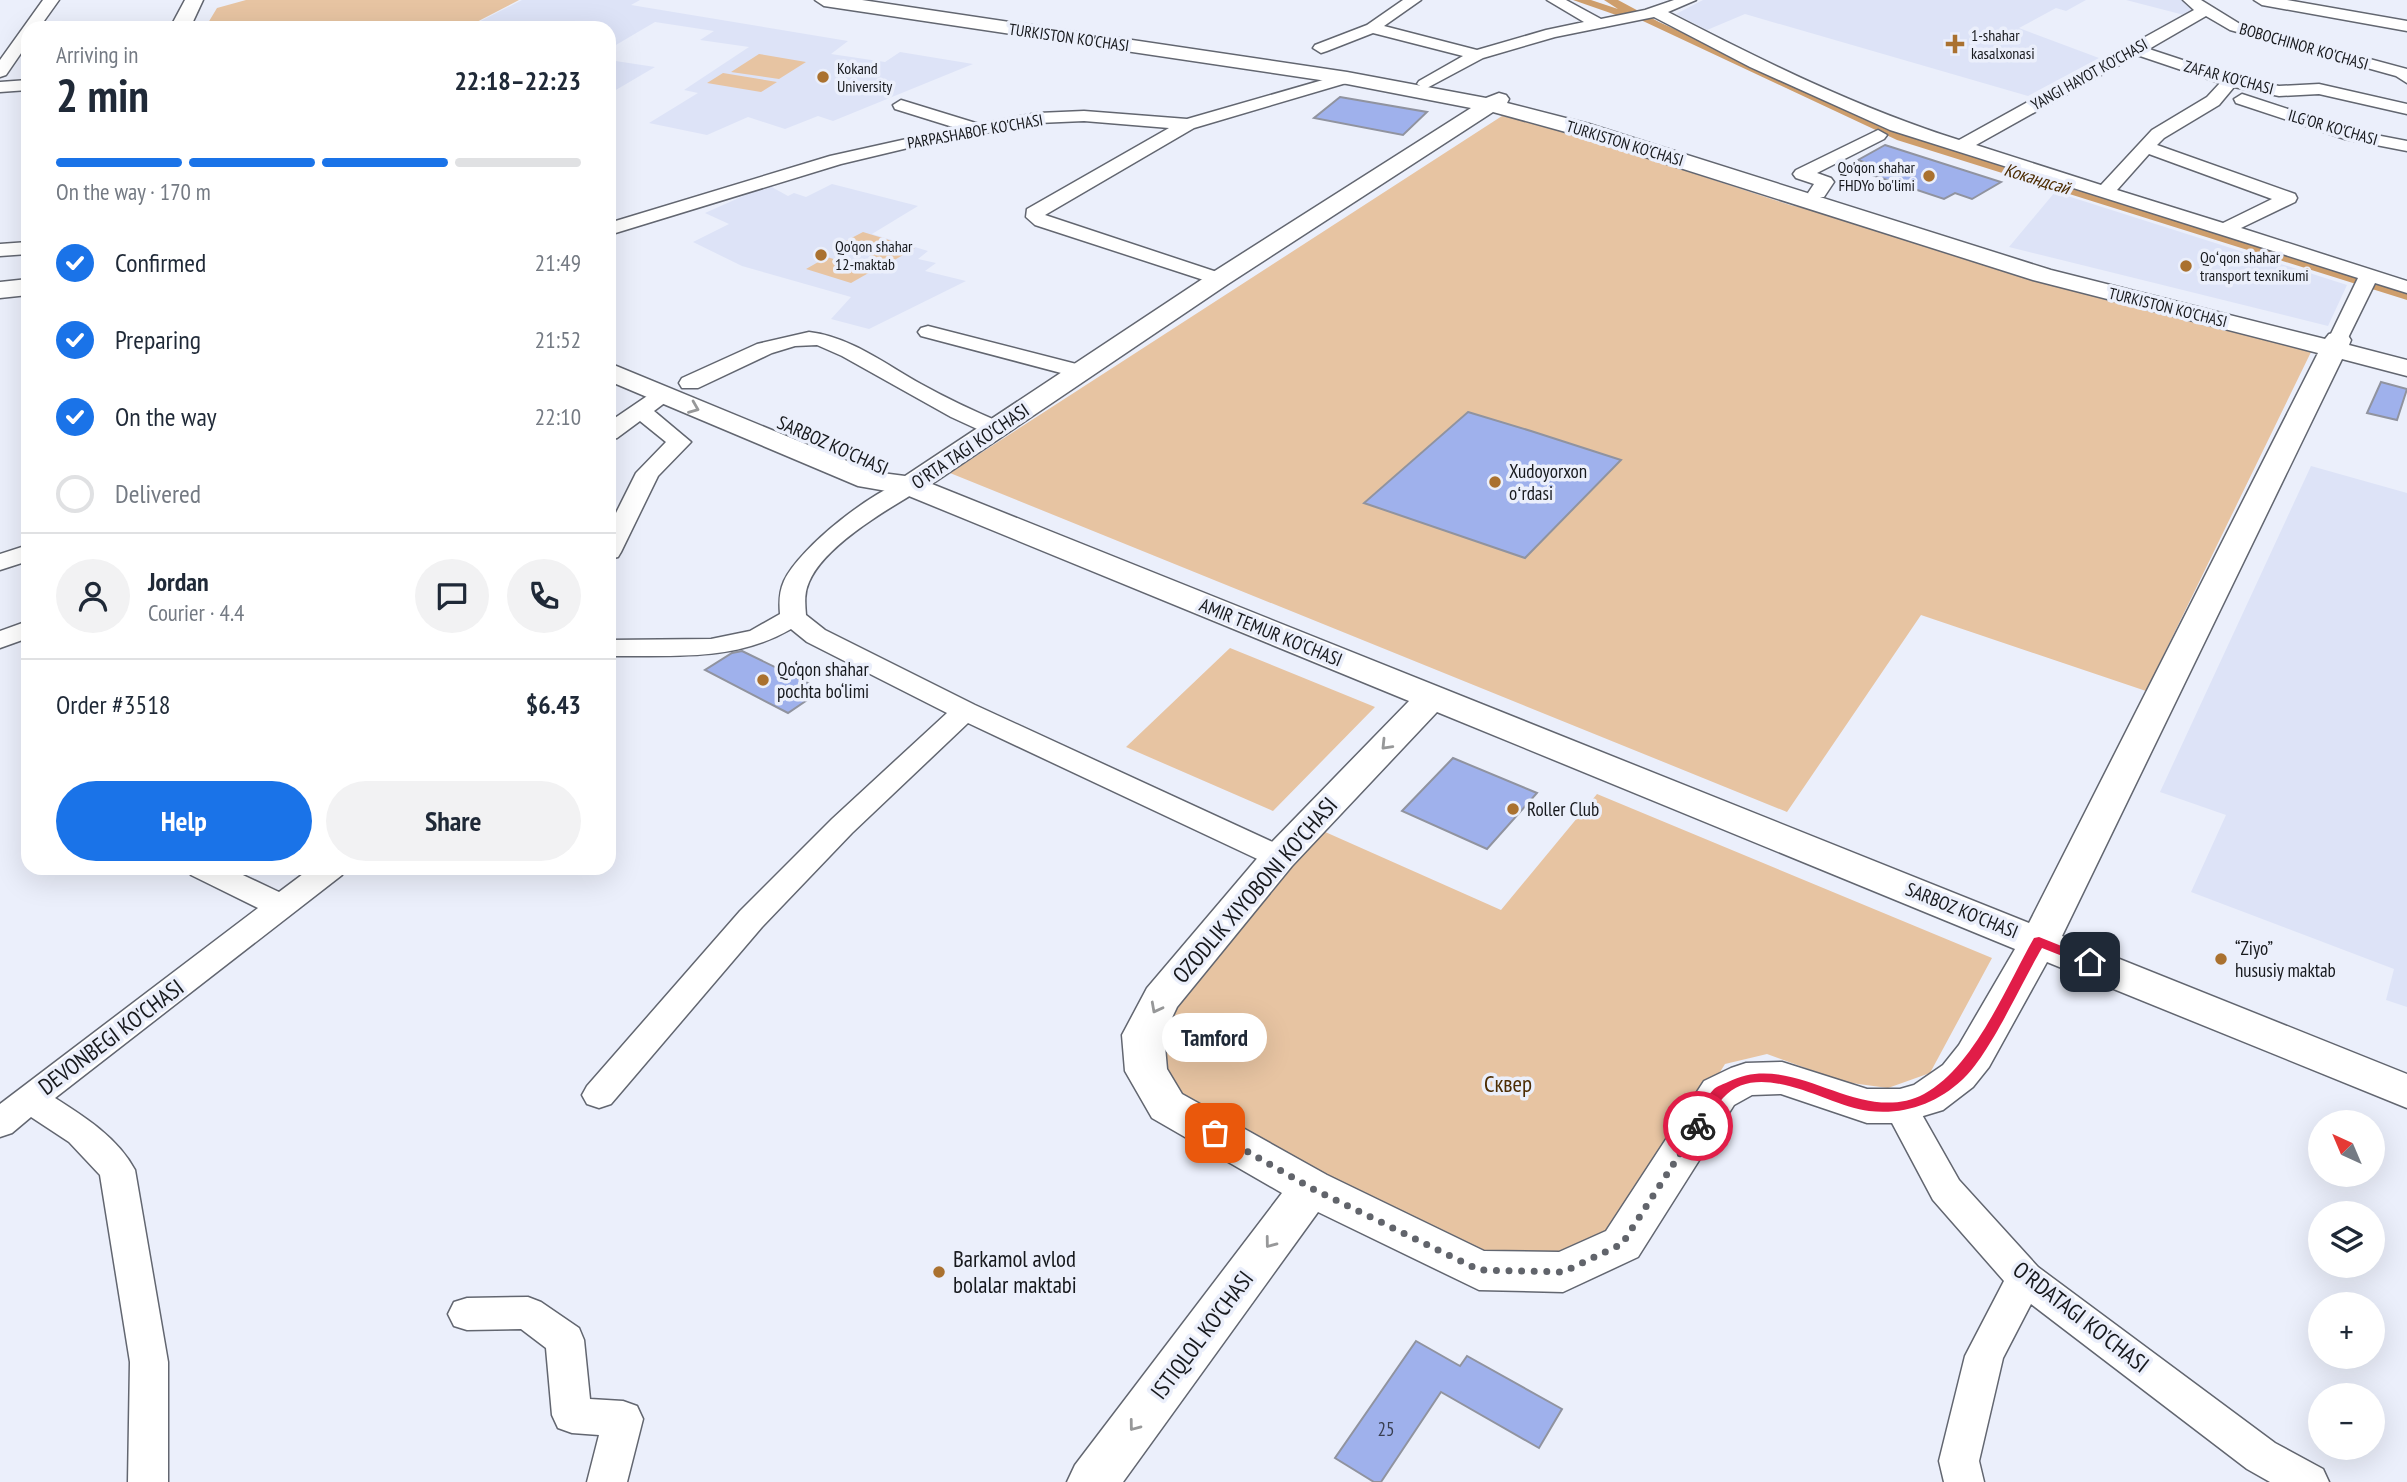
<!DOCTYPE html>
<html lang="en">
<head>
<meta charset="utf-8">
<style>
  :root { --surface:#fff; --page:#f2f2f3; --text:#1f2937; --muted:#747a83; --line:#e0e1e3; --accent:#1a73e8 }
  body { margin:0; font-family:"PT Sans Narrow",sans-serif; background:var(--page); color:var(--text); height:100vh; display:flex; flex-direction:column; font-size:26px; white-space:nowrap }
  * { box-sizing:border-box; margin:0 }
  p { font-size:23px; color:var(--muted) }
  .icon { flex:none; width:38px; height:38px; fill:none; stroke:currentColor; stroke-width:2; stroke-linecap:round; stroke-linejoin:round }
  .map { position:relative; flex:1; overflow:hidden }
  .drawer { position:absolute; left:21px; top:21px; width:595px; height:854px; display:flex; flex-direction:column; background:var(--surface); border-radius:21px; box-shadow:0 7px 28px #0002 }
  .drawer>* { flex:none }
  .needle { width:46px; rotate:316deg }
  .buttons { position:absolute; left:2308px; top:1110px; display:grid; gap:14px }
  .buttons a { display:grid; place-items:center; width:77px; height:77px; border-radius:50%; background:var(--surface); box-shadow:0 7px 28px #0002; font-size:35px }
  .pin { position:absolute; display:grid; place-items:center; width:60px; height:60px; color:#fff; margin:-30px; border-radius:14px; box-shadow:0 4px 10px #0006 }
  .courier { position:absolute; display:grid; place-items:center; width:70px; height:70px; margin:-35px; border:5px solid #e11d48; border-radius:50%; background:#fff; color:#222; box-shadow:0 2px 9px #0007 }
  .bubble { position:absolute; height:49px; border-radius:24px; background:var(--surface); box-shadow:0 7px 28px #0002; font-size:23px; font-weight:700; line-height:49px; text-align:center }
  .summary em { font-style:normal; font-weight:700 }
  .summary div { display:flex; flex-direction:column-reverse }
  .summary { display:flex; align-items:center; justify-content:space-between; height:119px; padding:0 35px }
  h1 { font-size:46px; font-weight:700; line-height:52px }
  .bar { display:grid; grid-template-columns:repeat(4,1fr); gap:10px 7px; align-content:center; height:84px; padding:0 35px }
  .bar i { height:9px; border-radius:5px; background:var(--line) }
  .bar .selected { background:var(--accent) }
  .bar p { grid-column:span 4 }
  .line { display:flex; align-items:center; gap:18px; padding:0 35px; border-top:2px solid var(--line) }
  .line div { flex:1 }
  .round { display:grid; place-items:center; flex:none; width:74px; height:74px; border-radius:37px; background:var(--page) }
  ol { padding:0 35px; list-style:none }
  li { display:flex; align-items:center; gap:21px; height:77px }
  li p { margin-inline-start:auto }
  li .icon { padding:7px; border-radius:50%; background:var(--accent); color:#fff; stroke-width:4 }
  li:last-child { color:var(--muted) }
  li i { width:38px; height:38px; border:4px solid var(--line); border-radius:50% }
  .cta { display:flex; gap:14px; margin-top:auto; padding:14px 35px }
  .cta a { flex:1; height:80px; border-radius:42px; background:var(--accent); color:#fff; font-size:28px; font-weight:700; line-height:80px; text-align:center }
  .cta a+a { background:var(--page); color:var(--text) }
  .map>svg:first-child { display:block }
  .built { fill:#dde3f7 }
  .green { fill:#e7c4a2 }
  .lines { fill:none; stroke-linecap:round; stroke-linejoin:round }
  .canal { fill:#ce9e6c; fill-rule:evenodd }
  .building { fill:#9fb1ec; stroke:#90939f; stroke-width:2 }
  .minor-casing { stroke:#626670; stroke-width:3 }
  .major-casing { stroke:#626670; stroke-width:3 }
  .minor { fill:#fff; fill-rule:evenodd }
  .major { fill:#fff; fill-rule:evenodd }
  .oneway { stroke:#979899 }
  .route { fill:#e11d48 }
  .done { stroke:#61646b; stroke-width:7; stroke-dasharray:0 12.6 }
  .poi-dot { fill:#aa712f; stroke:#ebeffb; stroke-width:2.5 }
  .labels { text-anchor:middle; stroke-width:7; stroke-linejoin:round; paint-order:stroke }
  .far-poi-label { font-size:16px; fill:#17191d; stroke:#ebeffb; text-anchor:start }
  .far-street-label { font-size:16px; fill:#17191d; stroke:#ebeffb }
  .far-water-label { font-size:18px; font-style:italic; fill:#4b2b01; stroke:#ebeffb }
  .street-label { font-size:19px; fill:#17191d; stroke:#ebeffb }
  .poi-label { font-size:19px; fill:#17191d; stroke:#ebeffb; text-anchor:start }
  .near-number-label { font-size:19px; fill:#393f51 }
  .near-street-label { font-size:23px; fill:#17191d; stroke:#ebeffb }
  .near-park-label { font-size:23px; fill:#4c2c02; stroke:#ebeffb }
  .near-poi-label { font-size:23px; fill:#17191d; stroke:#ebeffb; text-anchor:start }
</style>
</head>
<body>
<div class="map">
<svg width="2407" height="1482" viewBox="0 0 2407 1482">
  <rect width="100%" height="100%" fill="#ebeffb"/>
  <!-- built -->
  <path class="built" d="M 522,0 L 640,0 L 631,5 L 848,41 L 831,54 L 885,62 L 900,52 L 973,64 L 833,121 L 818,116 L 785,129 L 748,117 L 707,135 L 649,123 L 698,93 L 684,90 L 749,47 L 700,40 L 714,31 L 655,22 L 609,49 L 609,28 L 467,28 Z
    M 1703,0 L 2086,0 L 2066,11 L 2056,8 L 2019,28 L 2099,58 L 2028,96 L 1745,14 L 1707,30 L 1676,14 Z
    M 2126,0 L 2182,0 L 2195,9 L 2184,15 Z
    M 609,60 L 655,67 L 609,94 Z
    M 832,184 L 918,206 L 872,234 L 928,251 L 918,259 L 936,263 L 925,271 L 966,281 L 869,329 L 831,319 L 851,297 L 742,266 L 693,242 L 729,224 L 705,213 L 768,185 L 788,196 L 794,193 L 806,197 Z
    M 2055,192 L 2347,285 L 2328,326 L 2009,247 Z
    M 2311,466 L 2407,493 L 2407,1007 L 2386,1000 L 2394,969 L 2191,892 L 2226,815 L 2160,792 Z"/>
  <!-- green -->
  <path class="green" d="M 246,0 L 519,0 L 465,28 L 205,28 L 217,8 Z
    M 759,54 L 806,62 L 779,79 L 731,72 Z
    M 723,73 L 777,82 L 761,92 L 707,83 Z
    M 1502,116 L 1556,128 L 1790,205 L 1846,218 L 2120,304 L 2279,340 L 2311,352 L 2146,691 L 1921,615 L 1787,812 L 950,473 Z
    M 863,232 L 915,248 L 891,262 L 838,245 Z
    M 827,257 L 872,271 L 851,283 L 806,269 Z
    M 1230,648 L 1375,707 L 1273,811 L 1126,747 Z
    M 1597,794 L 1992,958 L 1930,1073 L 1888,1088 L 1844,1082 L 1767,1054 L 1725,1064 L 1621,1232 L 1525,1265 L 1425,1247 L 1176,1103 L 1150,1058 L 1169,997 L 1323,831 L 1501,910 Z"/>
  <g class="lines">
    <!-- canal -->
    <path class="canal" d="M 1573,0 L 1591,0 L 1618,9 L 1604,0 L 1618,0 L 1659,22 L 1907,134 L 2407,290 L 2407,300 L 1897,140 L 1628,14 L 1619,16 Z"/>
  </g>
  <!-- building -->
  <path class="building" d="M 1340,97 L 1427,112 L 1403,135 L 1314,118 Z
    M 1885,145 L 2001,182 L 1972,199 L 1955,193 L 1944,199 L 1857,170 L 1869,164 L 1858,160 Z
    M 2381,382 L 2407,389 L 2397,420 L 2367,413 Z
    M 1468,412 L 1531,431 L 1621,460 L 1525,558 L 1364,503 Z
    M 742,651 L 822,690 L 788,713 L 705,670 L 732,653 Z
    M 1453,758 L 1537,793 L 1487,849 L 1402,811 Z
    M 1416,1341 L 1460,1366 L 1467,1356 L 1562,1409 L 1539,1448 L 1441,1392 L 1381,1482 L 1374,1482 L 1335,1458 Z"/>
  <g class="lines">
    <defs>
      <path id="minor" d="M 43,0 L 59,0 L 39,28 L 28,28 L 28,43 L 6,75 L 0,77 L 0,60 Z
        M 1403,0 L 1421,0 L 1384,26 L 1477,50 L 1546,30 L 1584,22 L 1547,0 L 1566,0 L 1601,19 L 1645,10 L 1674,0 L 1696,0 L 1668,12 C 1763,61 1858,108 1959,140 L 2194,10 L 2183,0 L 2201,0 L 2240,24 L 2407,69 L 2407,83 L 2396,76 L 2230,30 L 2206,16 L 2149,49 L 2234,77 L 2279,86 L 2319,84 L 2407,104 L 2407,114 L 2319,94 L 2279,96 L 2234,87 L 2219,105 L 2164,138 L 2157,145 L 2295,194 L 2297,198 L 2295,202 L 2241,228 L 2407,281 L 2407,293 L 2375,283 L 2345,344 L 2331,344 L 2328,340 L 2358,278 L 1890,130 L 1750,67 L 1654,17 L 1555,37 L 1483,58 L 1425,89 L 1417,84 L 1419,81 L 1463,56 L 1373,33 L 1327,51 L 1321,53 L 1313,48 L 1315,45 L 1367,25 ZM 2137,55 L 2220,83 L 2207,97 L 2152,130 L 2101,185 L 1976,145 ZM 2149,154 L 2272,199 L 2223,223 L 2117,190 Z
        M 2254,0 L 2287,0 L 2407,21 L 2407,31 L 2262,5 Z
        M 1347,73 L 1353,75 L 1355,78 L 1353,81 L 1194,128 L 1045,215 L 1226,275 L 1229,279 L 1226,283 L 1219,285 L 1035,225 L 1026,217 L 1027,209 L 1169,128 L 1084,121 L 1038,123 L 933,142 L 841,164 L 609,235 L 609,223 L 830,156 L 956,128 L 895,109 L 893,105 L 901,100 L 979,124 L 1038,113 L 1084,111 L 1187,119 Z
        M 28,80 L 28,90 L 0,92 L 0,82 Z
        M 2242,94 L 2355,131 L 2407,141 L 2407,151 L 2345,139 L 2236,103 L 2234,99 Z
        M 1878,130 L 1887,135 L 1884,139 L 1817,173 L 1831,178 L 1834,182 L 1824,197 L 1810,197 L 1808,193 L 1814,184 L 1796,178 L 1793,174 L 1796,170 Z
        M 28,242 L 28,254 L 0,256 L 0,244 Z
        M 928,326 L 1088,367 L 1091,372 L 1088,377 L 1080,378 L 921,336 L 918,332 L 921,328 Z
        M 809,332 C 851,337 885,364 921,384 C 948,399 976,412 1004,424 L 1007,429 L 1004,434 L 988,434 L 951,417 L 842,356 L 817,345 L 795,346 L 772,353 L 698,388 L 682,388 L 679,383 L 682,378 L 757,344 Z
        M 664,388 L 672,390 L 675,395 L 654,411 L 691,442 L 658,476 L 621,552 L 618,557 L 609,559 L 609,527 L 636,473 L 666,442 L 640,421 L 617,438 L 609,440 L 609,422 L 656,390 Z
        M 910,479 L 918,481 L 922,486 L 918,491 C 886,510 824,546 809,582 C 804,593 805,603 806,615 L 825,630 L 975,705 L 1290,850 L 1294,857 L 1290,864 L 1279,867 L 1268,864 L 968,723 L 852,833 L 762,927 L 611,1104 L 599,1108 L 587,1104 L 582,1095 L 587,1086 L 740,911 L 832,819 L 947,713 L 807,642 L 791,629 C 734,662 673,655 609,656 L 609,640 L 711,639 L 750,631 L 780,614 C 779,602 779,592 784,581 C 799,548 875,488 910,479 Z
        M 28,545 L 28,561 L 0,570 L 0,554 Z
        M 28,621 L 28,638 L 0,648 L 0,631 Z
        M 187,868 L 228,868 L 279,892 L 311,868 L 346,868 L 342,875 L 55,1098 C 85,1117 118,1138 135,1170 L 168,1362 L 168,1482 L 128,1482 L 130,1362 L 100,1175 L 69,1142 L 31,1117 L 12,1133 L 0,1137 L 0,1104 L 258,908 L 191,875 Z
        M 1900,1093 L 1912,1097 L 1959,1180 L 2038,1267 L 2275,1443 L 2323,1469 L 2329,1482 L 2270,1482 L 2247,1469 L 2031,1304 L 2003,1358 L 1979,1461 L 1984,1482 L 1944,1482 L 1939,1461 L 1965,1356 L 2004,1281 L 1933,1200 L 1883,1106 L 1888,1097 Z
        M 528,1297 L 541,1302 L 579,1328 L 584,1340 L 590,1399 L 623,1401 L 637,1406 L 643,1419 L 627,1482 L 587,1482 L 599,1435 L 572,1433 L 558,1428 L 552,1415 L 546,1348 L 521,1329 L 467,1330 L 454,1326 L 448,1314 L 454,1302 L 467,1298 Z"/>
      <path id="major" d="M 185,0 L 203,0 L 190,28 L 170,28 Z
        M 815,0 L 862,0 L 1347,72 L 1486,98 L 1499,93 L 1506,95 L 1509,99 L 1507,103 L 1589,124 L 2051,270 L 2325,339 L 2329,334 L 2338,332 L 2347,334 L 2351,340 L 2349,345 L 2407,360 L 2407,376 L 2342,359 L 2062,936 L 2407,1074 L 2407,1108 L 2047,962 L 1989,1067 L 1973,1087 L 1943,1110 L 1900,1123 L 1867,1123 L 1781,1094 L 1752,1095 L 1734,1105 L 1638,1257 L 1563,1292 L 1479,1290 L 1318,1212 L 1123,1482 L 1067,1482 L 1075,1465 L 1282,1193 L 1152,1118 L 1125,1071 L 1122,1035 L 1147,988 L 1266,848 L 1409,701 L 904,494 L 858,486 L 609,381 L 609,363 L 874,472 L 905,476 L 1210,274 L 1471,108 L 1347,84 L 824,6 ZM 1493,112 L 1573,134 L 2033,280 L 2318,353 L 2029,923 L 932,484 L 1228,284 ZM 1437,712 L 2015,949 L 1959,1045 L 1943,1065 L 1914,1085 L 1900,1089 L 1867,1089 L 1782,1062 L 1746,1063 L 1731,1068 L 1704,1081 L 1606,1231 L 1559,1252 L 1484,1251 L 1327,1175 L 1182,1094 L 1167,1069 L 1164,1035 L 1177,1007 L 1292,866 Z
        M 28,279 L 28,295 L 0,298 L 0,282 Z"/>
    </defs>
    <!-- minor casing -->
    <use href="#minor" class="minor-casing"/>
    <!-- major casing -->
    <use href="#major" class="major-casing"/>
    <!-- minor -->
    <use href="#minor" class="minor"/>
    <!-- major -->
    <use href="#major" class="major"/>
  </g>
  <!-- one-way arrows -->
  <defs><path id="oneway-chevron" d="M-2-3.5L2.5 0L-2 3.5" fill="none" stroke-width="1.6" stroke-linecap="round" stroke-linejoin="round" transform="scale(1.75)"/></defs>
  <g class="oneway">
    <use href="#oneway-chevron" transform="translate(694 408) rotate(22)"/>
    <use href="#oneway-chevron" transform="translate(1386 745) rotate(134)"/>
    <use href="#oneway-chevron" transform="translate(1156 1008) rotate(118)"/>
    <use href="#oneway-chevron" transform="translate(1270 1243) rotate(127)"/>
    <use href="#oneway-chevron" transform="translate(1134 1426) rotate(127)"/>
  </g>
  <!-- route -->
  <path class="route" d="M 2039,937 L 2094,959 L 2096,962 L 2090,967 L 2042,948 C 2022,982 1989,1056 1962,1080 C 1936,1104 1904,1115 1869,1111 C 1829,1107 1760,1057 1723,1098 C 1715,1107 1709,1120 1703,1130 L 1693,1130 L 1691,1126 C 1697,1115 1705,1098 1714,1089 C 1717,1086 1724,1084 1728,1082 C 1793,1048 1859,1128 1924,1094 C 1974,1067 2006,987 2034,938 Z"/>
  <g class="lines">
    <!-- done -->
    <path class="done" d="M 1215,1133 L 1311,1188 L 1479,1270 L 1563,1272 L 1622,1244 L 1698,1126"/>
  </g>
  <!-- markers -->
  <g class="poi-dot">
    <path d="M1951.5 33.5h7v7h7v7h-7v7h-7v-7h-7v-7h7z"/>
    <circle cx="823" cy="77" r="7"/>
    <circle cx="1929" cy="176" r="7"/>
    <circle cx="821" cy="255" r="7"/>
    <circle cx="2186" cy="266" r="7"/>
    <circle cx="1495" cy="482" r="7"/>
    <circle cx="763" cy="680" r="7"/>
    <circle cx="1513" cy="809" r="7"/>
    <circle cx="2221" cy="959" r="7"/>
    <circle cx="939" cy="1272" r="7"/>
  </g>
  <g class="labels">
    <!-- far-poi labels -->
    <g class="far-poi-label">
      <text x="1971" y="41">1-shahar<tspan x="1971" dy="18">kasalxonasi</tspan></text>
      <text x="837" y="74">Kokand<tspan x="837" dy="18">University</tspan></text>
      <text x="1915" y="173" text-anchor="end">Qo'qon shahar<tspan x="1915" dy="18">FHDYo bo'limi</tspan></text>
      <text x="835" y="252">Qo'qon shahar<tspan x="835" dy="18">12-maktab</tspan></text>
      <text x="2200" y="263">Qoʻqon shahar<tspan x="2200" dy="18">transport texnikumi</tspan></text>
    </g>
    <!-- far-street labels -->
    <g class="far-street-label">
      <text transform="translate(1069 37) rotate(8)" y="6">TURKISTON KO'CHASI</text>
      <text transform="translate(2304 46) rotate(16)" y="6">BOBOCHINOR KO'CHASI</text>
      <text transform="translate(2089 74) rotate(-29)" y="6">YANGI HAYOT KO'CHASI</text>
      <text transform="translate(2229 77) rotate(15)" y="6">ZAFAR KO'CHASI</text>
      <text transform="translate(2333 127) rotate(16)" y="6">ILG'OR KO'CHASI</text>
      <text transform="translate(975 131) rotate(-10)" y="6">PARPASHABOF KO'CHASI</text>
      <text transform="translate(1625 143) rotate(17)" y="6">TURKISTON KO'CHASI</text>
      <text transform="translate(2168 307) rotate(14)" y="6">TURKISTON KO'CHASI</text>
    </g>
    <!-- far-water labels -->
    <g class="far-water-label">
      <text transform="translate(2037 179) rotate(17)" y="6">Кокандсай</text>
    </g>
    <!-- street labels -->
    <g class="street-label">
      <text transform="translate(833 445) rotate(24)" y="7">SARBOZ KO'CHASI</text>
      <text transform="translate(970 446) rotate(-34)" y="7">O'RTA TAGI KO'CHASI</text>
      <text transform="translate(1271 632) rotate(22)" y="7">AMIR TEMUR KO'CHASI</text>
      <text transform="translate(1962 910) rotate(22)" y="7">SARBOZ KO'CHASI</text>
    </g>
    <!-- poi labels -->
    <g class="poi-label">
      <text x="1509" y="478">Xudoyorxon<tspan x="1509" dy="22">oʻrdasi</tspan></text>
      <text x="777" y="676">Qo‘qon shahar<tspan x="777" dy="22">pochta bo‘limi</tspan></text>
      <text x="1527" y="816">Roller Club</text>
      <text x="2235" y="955">“Ziyo”<tspan x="2235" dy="22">hususiy maktab</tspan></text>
    </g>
    <!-- near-number labels -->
    <g class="near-number-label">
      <text x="1386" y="1436">25</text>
    </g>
    <!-- near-street labels -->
    <g class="near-street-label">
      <text transform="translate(1255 890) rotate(-49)" y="8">OZODLIK XIYOBONI KO'CHASI</text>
      <text transform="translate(111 1037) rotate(-37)" y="8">DEVONBEGI KO'CHASI</text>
      <text transform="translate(2081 1317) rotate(38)" y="8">O'RDATAGI KO'CHASI</text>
      <text transform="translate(1202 1335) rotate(-53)" y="8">ISTIQLOL KO'CHASI</text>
    </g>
    <!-- near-park labels -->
    <g class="near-park-label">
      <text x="1508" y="1092">Сквер</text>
    </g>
    <!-- near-poi labels -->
    <g class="near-poi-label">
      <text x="953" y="1267">Barkamol avlod<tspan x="953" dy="26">bolalar maktabi</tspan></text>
    </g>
  </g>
</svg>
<div class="buttons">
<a><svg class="needle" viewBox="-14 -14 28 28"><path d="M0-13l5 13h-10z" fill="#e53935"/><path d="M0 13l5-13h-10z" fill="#747a83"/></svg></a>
<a><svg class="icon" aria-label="layers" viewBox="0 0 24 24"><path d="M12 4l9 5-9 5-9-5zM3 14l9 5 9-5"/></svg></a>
<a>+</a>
<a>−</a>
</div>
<div class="pin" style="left:1215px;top:1133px;background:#ea580c"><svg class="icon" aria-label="bag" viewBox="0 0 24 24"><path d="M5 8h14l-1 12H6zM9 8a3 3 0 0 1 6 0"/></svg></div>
<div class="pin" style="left:2090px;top:962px;background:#1f2937"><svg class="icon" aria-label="home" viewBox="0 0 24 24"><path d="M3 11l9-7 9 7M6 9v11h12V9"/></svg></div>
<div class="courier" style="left:1698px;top:1126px"><svg class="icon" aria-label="bike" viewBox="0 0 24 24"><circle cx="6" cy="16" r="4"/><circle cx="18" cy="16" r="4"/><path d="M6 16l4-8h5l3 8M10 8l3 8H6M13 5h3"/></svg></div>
<div class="bubble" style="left:1162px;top:1013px;width:105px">Tamford</div>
<section class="drawer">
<div class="summary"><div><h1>2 min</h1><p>Arriving in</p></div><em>22:18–22:23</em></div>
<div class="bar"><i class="selected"></i><i class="selected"></i><i class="selected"></i><i></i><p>On the way · 170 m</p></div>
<ol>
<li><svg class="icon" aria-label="check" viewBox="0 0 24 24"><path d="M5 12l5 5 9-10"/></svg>Confirmed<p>21:49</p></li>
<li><svg class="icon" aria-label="check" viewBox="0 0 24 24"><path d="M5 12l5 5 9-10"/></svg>Preparing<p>21:52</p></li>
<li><svg class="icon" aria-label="check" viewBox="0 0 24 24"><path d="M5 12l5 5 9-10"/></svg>On the way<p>22:10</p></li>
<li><i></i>Delivered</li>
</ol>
<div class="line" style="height:126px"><a class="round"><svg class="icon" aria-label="person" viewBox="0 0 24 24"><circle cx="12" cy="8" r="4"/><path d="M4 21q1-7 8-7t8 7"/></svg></a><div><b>Jordan</b><p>Courier · 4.4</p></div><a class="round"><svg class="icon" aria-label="chat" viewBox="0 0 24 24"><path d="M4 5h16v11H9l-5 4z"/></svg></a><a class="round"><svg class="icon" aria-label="phone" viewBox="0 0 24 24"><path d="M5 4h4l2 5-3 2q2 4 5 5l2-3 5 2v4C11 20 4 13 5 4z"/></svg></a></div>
<div class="line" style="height:91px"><div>Order #3518</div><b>$6.43</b></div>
<div class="cta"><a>Help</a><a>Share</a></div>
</section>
</div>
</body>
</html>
